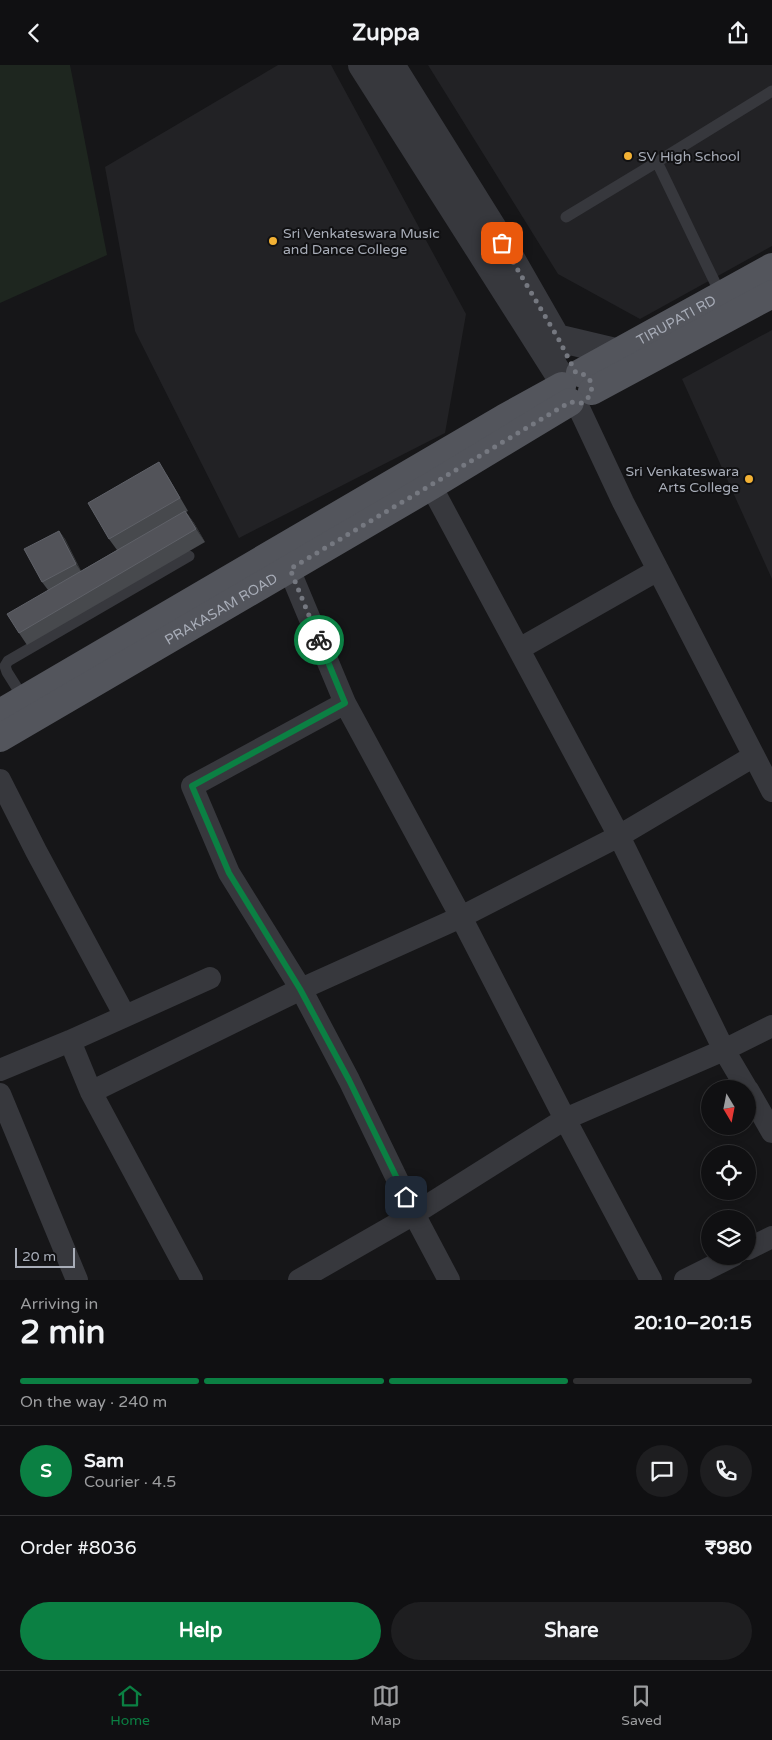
<!DOCTYPE html>
<html lang="en">
<head>
<meta charset="utf-8">
<style>
  :root { --surface:#101012; --page:#1e1e20; --text:#f1f3f6; --muted:#9c9d9f; --line:#303032; --accent:#0b8043 }
  body { margin:0; font-family:"Varela Round",sans-serif; background:var(--page); color:var(--text); height:100vh; display:flex; flex-direction:column; font-size:19px; white-space:nowrap }
  * { box-sizing:border-box; margin:0 }
  p { font-size:16px; color:var(--muted) }
  .icon { flex:none; width:28px; height:28px; fill:none; stroke:currentColor; stroke-width:2; stroke-linecap:round; stroke-linejoin:round }
  .map { position:relative; height:1215px; overflow:hidden }
  .drawer { display:flex; flex-direction:column; background:var(--surface); flex:1 }
  .drawer>* { flex:none }
  .needle { width:32px; rotate:170deg }
  .fabs { position:absolute; left:701px; top:1015px; display:grid; gap:10px }
  .fabs a { display:grid; place-items:center; width:55px; height:55px; border-radius:50%; background:var(--surface); box-shadow:0 2px 8px #0003,0 0 0 1px var(--line); font-size:25px }
  .scale { position:absolute; left:15px; bottom:12px; width:60px; box-sizing:border-box; padding-left:5px; border:2px solid #a8adb8; border-top:0; font-size:14px; line-height:18px; white-space:nowrap; color:#a8adb8; -webkit-text-stroke:4px #111113; paint-order:stroke }
  .pin { position:absolute; display:grid; place-items:center; width:42px; height:42px; color:#fff; margin:-21px; border-radius:10px; box-shadow:0 2px 8px #0006 }
  .courier { position:absolute; display:grid; place-items:center; width:50px; height:50px; margin:-25px; border:4px solid #0b8043; border-radius:50%; background:#fff; color:#222; box-shadow:0 1px 6px #0007 }
  .head em { font-style:normal; font-weight:800 }
  .head div { display:flex; flex-direction:column-reverse }
  .head { display:flex; align-items:center; justify-content:space-between; height:85px; padding:0 20px }
  h1 { font-size:32px; font-weight:800; line-height:38px }
  .bar { display:grid; grid-template-columns:repeat(4,1fr); gap:8px 5px; align-content:center; height:60px; padding:0 20px }
  .bar i { height:6px; border-radius:4px; background:var(--line) }
  .bar .selected { background:var(--accent) }
  .bar p { grid-column:span 4 }
  .line { display:flex; align-items:center; gap:12px; padding:0 20px; border-top:1px solid var(--line) }
  .line div { flex:1 }
  .round { display:grid; place-items:center; flex:none; width:52px; height:52px; border-radius:26px; background:var(--page) }
  .primary-button { display:flex; gap:10px; margin-top:auto; padding:10px 20px }
  .primary-button a { flex:1; height:58px; border-radius:30px; background:var(--accent); color:#fff; font-size:20px; font-weight:800; line-height:58px; text-align:center }
  .primary-button a+a { background:var(--page); color:var(--text) }
  header { display:flex; justify-content:space-between; align-items:center; height:65px; padding:0 20px; background:var(--surface); font-size:22px; font-weight:800 }
  .menu { display:flex; justify-content:space-around; align-items:center; height:70px; border-top:1px solid var(--line); background:var(--surface); font-size:14px; color:var(--muted) }
  .menu a { display:grid; justify-items:center; gap:2px }
  .menu .selected { color:var(--accent) }
  .map>svg:first-child { display:block }
  .built { fill:#222225 }
  .green { fill:#1e261f }
  .lines { fill:none; stroke-linecap:round; stroke-linejoin:round }
  .service { stroke:#37383d; stroke-width:11 }
  .minor { stroke:#37383d; stroke-width:22 }
  .tertiary { stroke:#37383d; stroke-width:28 }
  .primary { stroke:#53555c; stroke-width:28 }
  .wall { fill:#47494d }
  .shaded-wall { fill:#2f3033 }
  .building { fill:#525359; stroke:#5f6168 }
  .done { stroke:#757880; stroke-width:5; stroke-dasharray:0 9 }
  .route { stroke:#0b8043; stroke-width:6 }
  .poi-dot { fill:#f2b134; stroke:#111113; stroke-width:2 }
  .labels { text-anchor:middle; stroke-width:4; stroke-linejoin:round; paint-order:stroke }
  .poi-label { font-size:14px; fill:#a8adb8; stroke:#111113; text-anchor:start }
  .street-label { font-size:14px; fill:#a8adb8; stroke:#111113 }
</style>
</head>
<body>
<header><svg class="icon" aria-label="back" viewBox="0 0 24 24"><path d="M15 5l-7 7 7 7"/></svg>Zuppa<svg class="icon" aria-label="share" viewBox="0 0 24 24"><path d="M12 15V3M7 8l5-5 5 5M5 13v7h14v-7"/></svg></header>
<div class="map">
<svg width="772" height="1215" viewBox="0 0 772 1215">
  <rect width="100%" height="100%" fill="#161618"/>
  <!-- built -->
  <path class="built" d="M 278,0 L 331,0 L 466,249 L 445,368 L 239,473 L 135,266 L 105,102 Z
    M 428,0 L 772,0 L 772,181 L 640,254 L 558,209 Z
    M 772,265 L 772,514 L 682,314 Z"/>
  <!-- green -->
  <path class="green" d="M 0,0 L 70,0 L 107,190 L 0,238 Z"/>
  <g class="lines">
    <!-- service -->
    <path class="service" d="M 566,152 L 657,97
      M 721,230 L 657,97 L 772,26
      M 24,634 L 7,607 L 5,601 L 8,596 L 189,491"/>
    <!-- minor -->
    <path class="minor" d="M 577,339 L 623,437 L 772,726
      M 431,421 L 619,771 L 724,985 L 747,1024
      M 289,504 L 345,638 L 461,852 L 565,1054 L 651,1215
      M 519,584 L 658,505
      M 345,638 L 192,721 L 229,808 L 301,924 L 349,1015 L 414,1149 L 449,1215
      M 0,715 L 36,786 L 125,951
      M 70,976 L 91,1027 L 192,1215
      M 0,1005 L 70,976 L 210,913
      M 748,1025 L 772,1067
      M 91,1027 L 301,924 L 461,852 L 619,771 L 754,691
      M 0,1029 L 77,1215
      M 748,1184 L 772,1172
      M 299,1215 L 414,1149 L 565,1054 L 724,985 L 772,961
      M 685,1215 L 733,1191"/>
    <!-- tertiary -->
    <path class="tertiary" d="M 362,0 L 563,316
      M 391,0 L 502,178 L 561,281
      M 557,273 L 616,287"/>
    <!-- primary -->
    <g class="primary">
      <path id="s1" d="M 580,308 L 772,202"/>
      <path d="M 592,326 L 772,229"/>
      <path d="M 0,648 L 504,353 L 562,321"/>
      <path id="s2" d="M 0,673 L 431,421 L 570,337"/>
    </g>
  </g>
  <!-- wall -->
  <path class="wall" d="M 167,410 L 188,446 L 186,447 L 194,458 L 205,477 L 27,580 L 19,568 L 48,525 L 42,517 L 59,466 L 65,474 L 81,506 L 117,485 L 109,474 Z"/>
  <!-- shaded-wall -->
  <path class="shaded-wall" d="M 185,446 L 194,458 L 205,477 L 196,464 Z
    M 59,466 L 65,474 L 82,508 L 76,499 Z"/>
  <!-- building -->
  <path class="building" d="M 159,397 L 180,433 L 109,474 L 88,438 Z
    M 185,446 L 196,464 L 19,568 L 7,549 Z
    M 59,466 L 76,499 L 42,517 L 24,484 Z"/>
  <g class="lines">
    <!-- done -->
    <path class="done" d="M 319,575 L 290,504 L 570,337 L 582,338 C 597,329 594,308 576,308 L 558,273 L 502,178"/>
    <!-- route -->
    <path class="route" d="M 319,575 L 345,638 L 192,721 L 229,808 L 300,924 L 349,1015 L 406,1132"/>
  </g>
  <!-- markers -->
  <g class="poi-dot">
    <circle cx="628" cy="91" r="5"/>
    <circle cx="273" cy="176" r="5"/>
    <circle cx="749" cy="414" r="5"/>
  </g>
  <g class="labels">
    <!-- poi labels -->
    <g class="poi-label">
      <text x="638" y="96">SV High School</text>
      <text x="283" y="173">Sri Venkateswara Music<tspan x="283" dy="16">and Dance College</tspan></text>
      <text x="739" y="411" text-anchor="end">Sri Venkateswara<tspan x="739" dy="16">Arts College</tspan></text>
    </g>
    <!-- street labels -->
    <g class="street-label">
      <text dy="5" stroke="none"><textPath href="#s1" startOffset="110">TIRUPATI RD</textPath></text>
      <text dy="5" stroke="none"><textPath href="#s2" startOffset="256">PRAKASAM ROAD</textPath></text>
    </g>
  </g>
</svg>
<div class="fabs">
<a><svg class="needle" viewBox="-14 -14 28 28"><path d="M0-13l5 13h-10z" fill="#e53935"/><path d="M0 13l5-13h-10z" fill="#9c9d9f"/></svg></a>
<a><svg class="icon" aria-label="locate" viewBox="0 0 24 24"><circle cx="12" cy="12" r="6"/><path d="M12 2v4M12 18v4M2 12h4M18 12h4"/></svg></a>
<a><svg class="icon" aria-label="layers" viewBox="0 0 24 24"><path d="M12 4l9 5-9 5-9-5zM3 14l9 5 9-5"/></svg></a>
</div>
<div class="scale">20 m</div>
<div class="pin" style="left:502px;top:178px;background:#ea580c"><svg class="icon" aria-label="bag" viewBox="0 0 24 24"><path d="M5 8h14l-1 12H6zM9 8a3 3 0 0 1 6 0"/></svg></div>
<div class="pin" style="left:406px;top:1132px;background:#1f2937"><svg class="icon" aria-label="home" viewBox="0 0 24 24"><path d="M3 11l9-7 9 7M6 9v11h12V9"/></svg></div>
<div class="courier" style="left:319px;top:575px"><svg class="icon" aria-label="bike" viewBox="0 0 24 24"><circle cx="6" cy="16" r="4"/><circle cx="18" cy="16" r="4"/><path d="M6 16l4-8h5l3 8M10 8l3 8H6M13 5h3"/></svg></div>
</div>
<section class="drawer">
<div class="head"><div><h1>2 min</h1><p>Arriving in</p></div><em>20:10–20:15</em></div>
<div class="bar"><i class="selected"></i><i class="selected"></i><i class="selected"></i><i></i><p>On the way · 240 m</p></div>
<div class="line" style="height:90px"><b class="round" style="background:var(--accent);color:#fff">S</b><div><b>Sam</b><p>Courier · 4.5</p></div><a class="round"><svg class="icon" aria-label="chat" viewBox="0 0 24 24"><path d="M4 5h16v11H9l-5 4z"/></svg></a><a class="round"><svg class="icon" aria-label="phone" viewBox="0 0 24 24"><path d="M5 4h4l2 5-3 2q2 4 5 5l2-3 5 2v4C11 20 4 13 5 4z"/></svg></a></div>
<div class="line" style="height:65px"><div>Order #8036</div><b>₹980</b></div>
<div class="primary-button"><a>Help</a><a>Share</a></div>
</section>
<nav class="menu">
<a class="selected"><svg class="icon" aria-label="home" viewBox="0 0 24 24"><path d="M3 11l9-7 9 7M6 9v11h12V9"/></svg>Home</a>
<a><svg class="icon" aria-label="map" viewBox="0 0 24 24"><path d="M3 6l6-2 6 2 6-2v14l-6 2-6-2-6 2zM9 4v14M15 6v14"/></svg>Map</a>
<a><svg class="icon" aria-label="saved" viewBox="0 0 24 24"><path d="M7 4h10v16l-5-4-5 4z"/></svg>Saved</a>
</nav>
</body>
</html>
